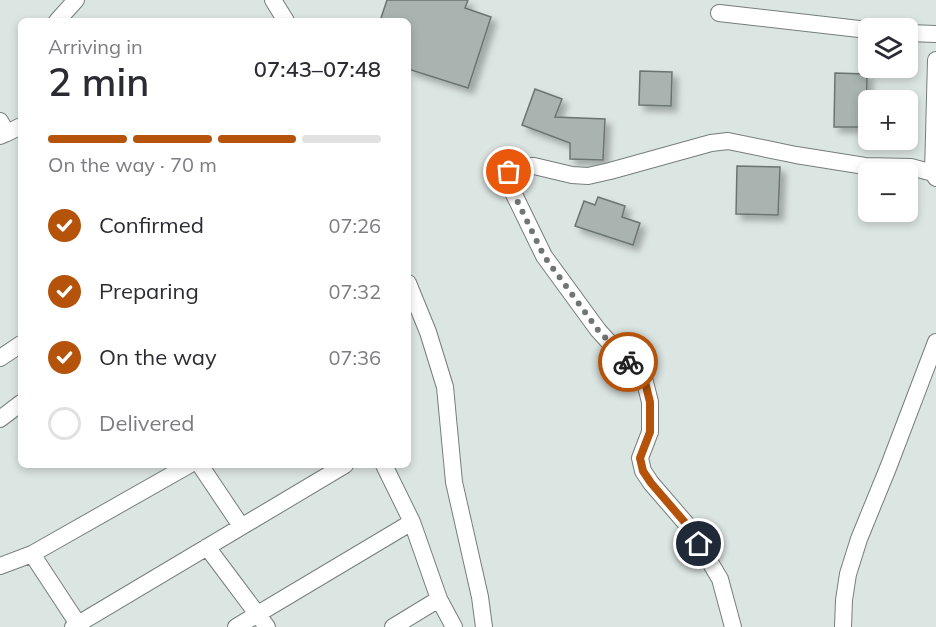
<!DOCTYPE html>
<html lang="en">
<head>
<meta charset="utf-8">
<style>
  :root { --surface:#fff; --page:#f2f2f3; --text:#2b2b33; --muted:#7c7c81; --line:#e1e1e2; --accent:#b45309 }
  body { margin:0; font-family:Mulish,sans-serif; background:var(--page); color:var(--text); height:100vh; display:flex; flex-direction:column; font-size:22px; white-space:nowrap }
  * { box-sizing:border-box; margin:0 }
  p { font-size:20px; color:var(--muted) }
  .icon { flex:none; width:33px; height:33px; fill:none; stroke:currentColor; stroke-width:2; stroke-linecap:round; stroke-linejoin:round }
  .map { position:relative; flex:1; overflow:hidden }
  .sheet { position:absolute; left:18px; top:18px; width:393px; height:450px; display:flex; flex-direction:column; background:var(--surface); border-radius:9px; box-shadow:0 3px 9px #0003 }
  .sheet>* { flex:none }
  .controls { position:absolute; left:858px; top:18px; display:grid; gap:12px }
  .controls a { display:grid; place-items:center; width:60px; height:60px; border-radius:9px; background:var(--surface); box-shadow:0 3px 9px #0003; font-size:30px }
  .pin { position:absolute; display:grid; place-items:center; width:51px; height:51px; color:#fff; margin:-26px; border:3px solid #fff; border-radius:50%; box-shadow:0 2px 6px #0007 }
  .courier { position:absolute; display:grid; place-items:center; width:60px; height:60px; margin:-30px; border:4px solid #b45309; border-radius:50%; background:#fff; color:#222; box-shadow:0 2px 8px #0007 }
  .overview em { font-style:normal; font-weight:600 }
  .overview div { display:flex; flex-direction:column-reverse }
  .overview { display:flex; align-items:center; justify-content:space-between; height:102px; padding:0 30px }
  h1 { font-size:39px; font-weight:600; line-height:45px }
  .bar { display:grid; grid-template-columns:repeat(4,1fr); gap:9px 6px; align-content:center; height:72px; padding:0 30px }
  .bar i { height:8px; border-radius:4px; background:var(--line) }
  .bar .selected { background:var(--accent) }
  .bar p { grid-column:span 4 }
  ol { padding:0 30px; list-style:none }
  li { display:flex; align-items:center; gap:18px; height:66px }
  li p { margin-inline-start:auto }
  li .icon { padding:6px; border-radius:50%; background:var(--accent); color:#fff; stroke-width:4 }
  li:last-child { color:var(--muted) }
  li i { width:33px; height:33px; border:3px solid var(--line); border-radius:50% }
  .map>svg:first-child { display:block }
  .building { fill:#a9b3b0; stroke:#6b7572; stroke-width:1.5; filter:url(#shadow) }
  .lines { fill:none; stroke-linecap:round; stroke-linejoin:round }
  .street-casing { stroke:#757e7b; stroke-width:18 }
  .street { stroke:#fff; stroke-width:16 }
  .done { stroke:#707674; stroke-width:6; stroke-dasharray:0 10.8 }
  .route { stroke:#b45309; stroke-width:8 }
</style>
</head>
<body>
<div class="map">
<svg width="936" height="627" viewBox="0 0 936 627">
  <defs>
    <filter id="shadow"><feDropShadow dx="5.5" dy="5.5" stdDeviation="3" flood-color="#0004"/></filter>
  </defs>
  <rect width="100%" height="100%" fill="#dbe5e1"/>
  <!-- building -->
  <path class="building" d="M 387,0 L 468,0 L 465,8 L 491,17 L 468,88 L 408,69 L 408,21 L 380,21 Z
    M 640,71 L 672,72 L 671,106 L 639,105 Z
    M 835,73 L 867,74 L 866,127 L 834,127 Z
    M 535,89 L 562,99 L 555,117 L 605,119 L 603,160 L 570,159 L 570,143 L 522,125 Z
    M 737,166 L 780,167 L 778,215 L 736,214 Z
    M 598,197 L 625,206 L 622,217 L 640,223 L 633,245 L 575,226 L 584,201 L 595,205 Z"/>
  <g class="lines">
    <defs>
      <path id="street" d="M 273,0 L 286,21
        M 719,13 L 868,30
        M 57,21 L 76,0
        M 908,33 L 936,34
        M 0,121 L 7,133 L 0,136
        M 7,133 L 21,126
        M 933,173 L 936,60
        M 408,283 L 428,332 L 445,387 L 454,482 L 480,597 L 484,627
        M 0,358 L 21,344
        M 0,419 L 21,403
        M 200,465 L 241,526
        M 384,465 L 412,522 L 439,599 L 454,627
        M 207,547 L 267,627
        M 32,554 L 78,624
        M 0,566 L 32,554 L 189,465
        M 73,627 L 345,465
        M 236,627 L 412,522
        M 393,627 L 439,599
        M 733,627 L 720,579 L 689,527 L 651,483 L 643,471 L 640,458 L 650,432 L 650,402 L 645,382 L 598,330 L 544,256 L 508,182 L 509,172 L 517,166 L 534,166 L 572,175 L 588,176 L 610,171 L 711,143 L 728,141 L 796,155 L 865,166 L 911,167 L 933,173 L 936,178
        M 843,627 L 844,600 L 848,574 L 859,539 L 888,468 L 936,342"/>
    </defs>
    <!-- street casing -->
    <use href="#street" class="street-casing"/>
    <!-- street -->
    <use href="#street" class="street"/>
  </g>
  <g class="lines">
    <!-- done -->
    <path class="done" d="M 509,172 L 508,182 L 544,256 L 598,330 L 628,362"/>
    <!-- route -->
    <path class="route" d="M 628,362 L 645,382 L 650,402 L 650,432 L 640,458 L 643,471 L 651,483 L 688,526 L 699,544"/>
  </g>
</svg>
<div class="controls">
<a><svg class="icon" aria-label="layers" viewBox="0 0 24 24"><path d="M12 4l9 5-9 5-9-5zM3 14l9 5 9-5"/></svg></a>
<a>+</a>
<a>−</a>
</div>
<div class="pin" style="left:509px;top:172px;background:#ea580c"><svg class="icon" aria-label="bag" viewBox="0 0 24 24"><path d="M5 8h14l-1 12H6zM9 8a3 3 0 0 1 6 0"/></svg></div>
<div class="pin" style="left:699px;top:544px;background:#1f2937"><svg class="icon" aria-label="home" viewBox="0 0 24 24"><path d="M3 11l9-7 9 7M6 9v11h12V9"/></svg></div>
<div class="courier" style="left:628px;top:362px"><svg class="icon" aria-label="bike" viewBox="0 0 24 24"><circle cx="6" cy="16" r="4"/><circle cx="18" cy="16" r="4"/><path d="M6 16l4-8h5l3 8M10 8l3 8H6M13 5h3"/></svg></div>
<section class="sheet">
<div class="overview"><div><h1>2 min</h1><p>Arriving in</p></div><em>07:43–07:48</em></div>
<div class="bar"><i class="selected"></i><i class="selected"></i><i class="selected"></i><i></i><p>On the way · 70 m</p></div>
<ol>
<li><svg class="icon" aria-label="check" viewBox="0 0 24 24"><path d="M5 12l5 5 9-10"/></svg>Confirmed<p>07:26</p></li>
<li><svg class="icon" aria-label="check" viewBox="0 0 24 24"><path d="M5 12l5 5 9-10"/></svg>Preparing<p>07:32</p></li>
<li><svg class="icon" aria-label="check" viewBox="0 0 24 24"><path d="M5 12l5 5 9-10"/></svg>On the way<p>07:36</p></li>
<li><i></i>Delivered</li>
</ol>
</section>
</div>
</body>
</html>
